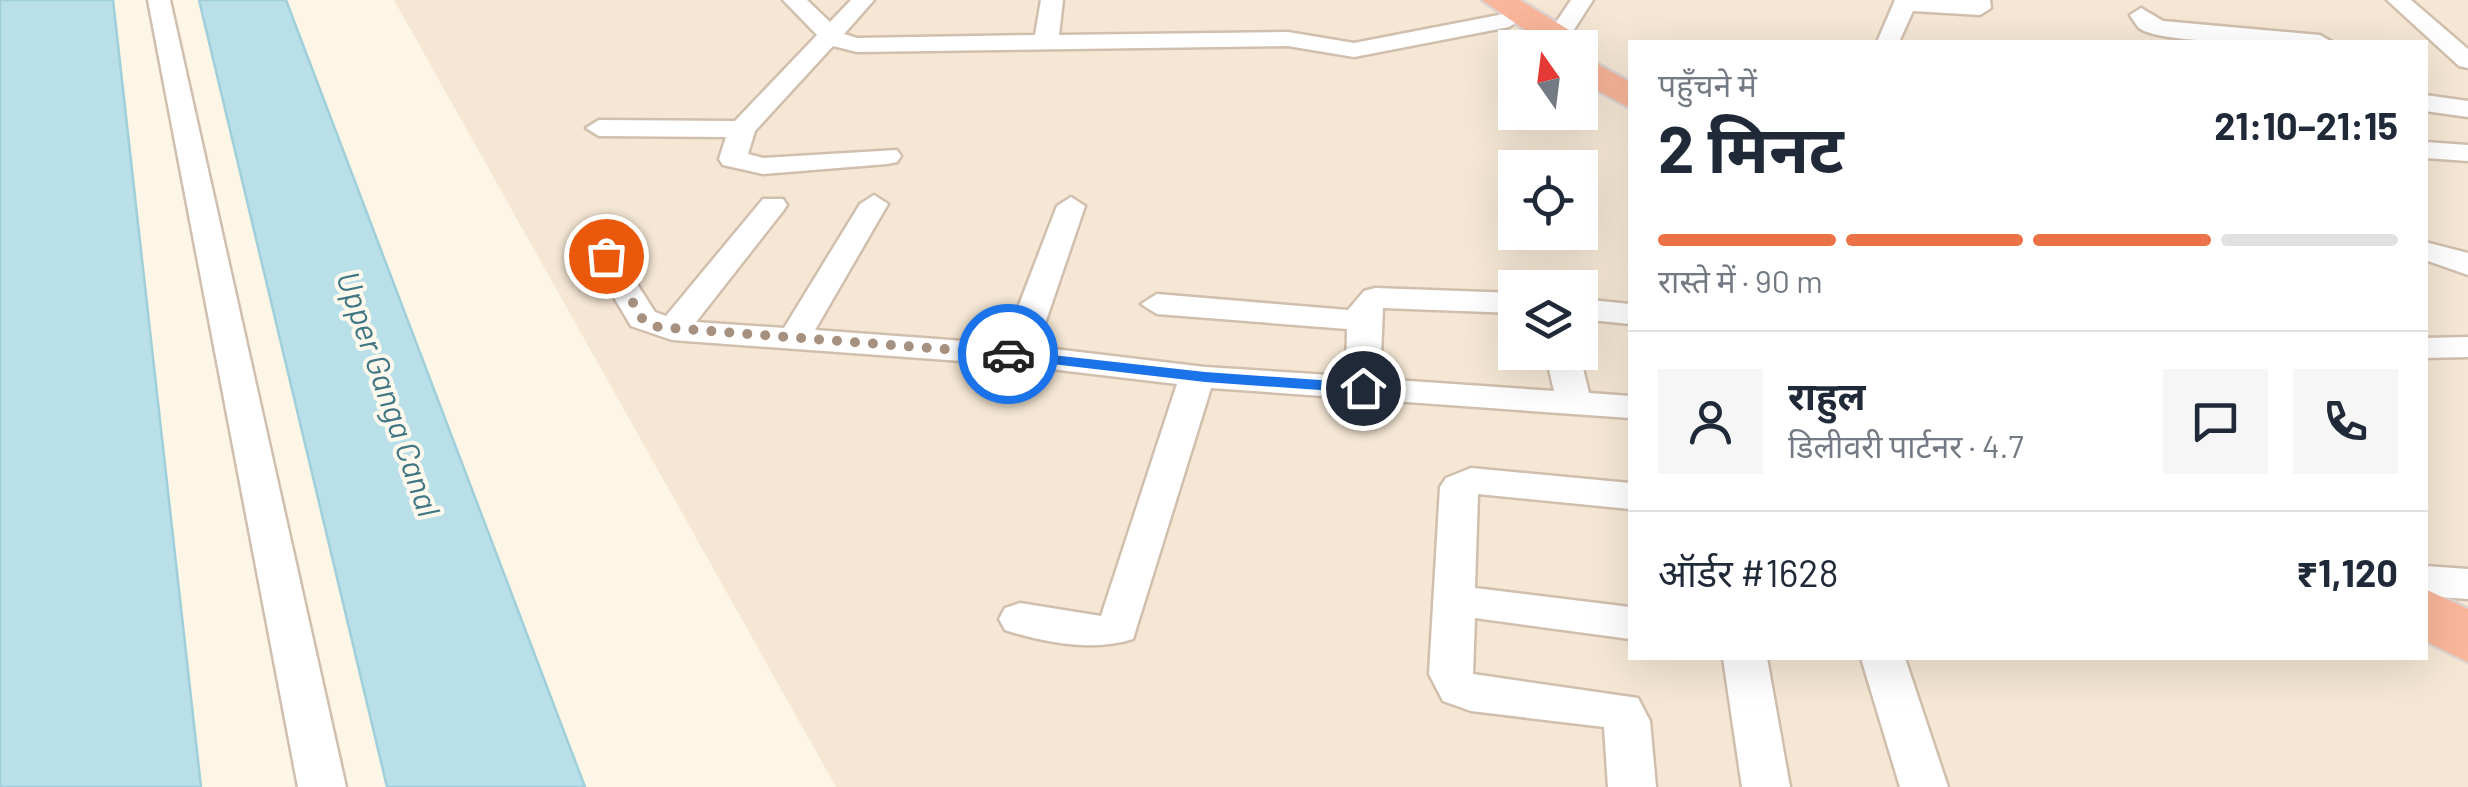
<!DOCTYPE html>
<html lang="hi">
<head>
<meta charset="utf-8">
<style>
  :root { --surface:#fff; --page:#f6f6f7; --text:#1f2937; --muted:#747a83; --line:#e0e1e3; --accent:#eb7147 }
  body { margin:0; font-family:Barlow,"Noto Sans Devanagari",sans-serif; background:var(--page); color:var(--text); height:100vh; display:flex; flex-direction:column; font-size:38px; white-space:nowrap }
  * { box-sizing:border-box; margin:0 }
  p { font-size:32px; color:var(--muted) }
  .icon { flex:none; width:55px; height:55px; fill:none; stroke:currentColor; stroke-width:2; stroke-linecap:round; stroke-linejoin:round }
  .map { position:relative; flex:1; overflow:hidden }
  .details { position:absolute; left:1628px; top:40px; width:800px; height:620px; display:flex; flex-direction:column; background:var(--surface); border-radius:0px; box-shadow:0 10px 40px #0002 }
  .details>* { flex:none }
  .needle { width:65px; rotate:346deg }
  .tools { position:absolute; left:1498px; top:30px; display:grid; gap:20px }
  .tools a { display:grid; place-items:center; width:100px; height:100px; border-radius:0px; background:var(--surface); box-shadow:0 10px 40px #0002; font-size:50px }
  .pin { position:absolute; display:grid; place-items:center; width:85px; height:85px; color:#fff; margin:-42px; border:5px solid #fff; border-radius:50%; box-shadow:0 2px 10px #0007 }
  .courier { position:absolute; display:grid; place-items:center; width:100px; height:100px; margin:-50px; border:8px solid #1a73e8; border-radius:50%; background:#fff; color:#222; box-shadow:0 2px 12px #0007 }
  .headline em { font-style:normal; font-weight:700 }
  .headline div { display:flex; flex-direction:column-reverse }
  .headline { display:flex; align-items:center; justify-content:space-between; height:170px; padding:0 30px }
  h1 { font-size:65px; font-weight:700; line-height:75px }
  .bar { display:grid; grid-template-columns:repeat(4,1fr); gap:15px 10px; align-content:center; height:120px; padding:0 30px }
  .bar i { height:12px; border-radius:8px; background:var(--line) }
  .bar .current { background:var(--accent) }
  .bar p { grid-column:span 4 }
  .line { display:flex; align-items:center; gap:25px; padding:0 30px; border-top:2px solid var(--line) }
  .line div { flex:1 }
  .round { display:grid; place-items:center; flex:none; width:105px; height:105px; border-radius:0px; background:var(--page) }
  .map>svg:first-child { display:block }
  .residential { fill:#f5e7d4; fill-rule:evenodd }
  .water { fill:#b9dfe8; stroke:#9fcfda; stroke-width:2.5 }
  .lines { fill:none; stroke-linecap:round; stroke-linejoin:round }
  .minor-casing { stroke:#d1bfad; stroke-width:5 }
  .highway-casing { stroke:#dcd4d0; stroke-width:5 }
  .minor { fill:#fff; fill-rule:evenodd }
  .highway { fill:#f9b69a; fill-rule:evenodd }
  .route { fill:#1a73e8 }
  .done { stroke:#a69180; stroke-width:10; stroke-dasharray:0 18 }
  .labels { text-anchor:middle; stroke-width:8; stroke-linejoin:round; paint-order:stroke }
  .water-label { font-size:32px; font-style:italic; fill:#3f7784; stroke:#fff8ed }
</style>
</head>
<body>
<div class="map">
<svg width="2468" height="787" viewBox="0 0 2468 787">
  <rect width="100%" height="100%" fill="#fdf5e5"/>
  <!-- residential -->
  <path class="residential" d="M 394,0 L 2468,0 L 2468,787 L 836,787 ZM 1630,42 L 2425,42 L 2425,658 L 1630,658 ZM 1515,48 L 1580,48 L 1580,112 L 1515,112 ZM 1515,168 L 1580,168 L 1580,232 L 1515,232 ZM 1515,288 L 1580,288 L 1580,352 L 1515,352 Z"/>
  <!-- water -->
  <path class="water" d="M 0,0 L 113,0 L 201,787 L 0,787 Z
    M 199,0 L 286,0 L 585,787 L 387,787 Z"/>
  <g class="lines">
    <defs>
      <path id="minor" d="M 148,0 L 170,0 L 346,787 L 298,787 Z
        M 783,0 L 807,0 L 830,22 L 851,0 L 874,0 L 844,34 L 857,38 L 1035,35 L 1041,0 L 1063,0 L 1059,35 L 1288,32 L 1354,43 L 1509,13 L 1520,20 L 1509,27 L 1354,57 L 1288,46 L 857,52 L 833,46 L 755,131 L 748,154 L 763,158 L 897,150 L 901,156 L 897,162 L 887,164 L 763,174 L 723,165 L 719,159 L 726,137 L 599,136 L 586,128 L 599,120 L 735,121 L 817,35 Z
        M 1571,0 L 1593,0 L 1566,42 L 1550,42 L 1546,37 Z
        M 1895,0 L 1990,0 L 1991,8 L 1980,15 L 1913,11 L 1899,42 L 1877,42 Z
        M 2387,0 L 2411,0 L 2468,49 L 2468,68 L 2459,66 Z
        M 2141,8 L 2163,21 L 2320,35 L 2332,42 C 2300,44 2160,45 2139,28 C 2138,27 2130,16 2130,15 Z
        M 2425,95 L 2468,101 L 2468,117 L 2425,111 Z
        M 2425,142 L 2468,145 L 2468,161 L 2425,158 Z
        M 874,195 L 888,204 L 815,330 L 1004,344 L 1057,206 L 1071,197 L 1085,206 L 1037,347 L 1205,367 L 1346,376 L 1347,329 L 1157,314 L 1141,304 L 1157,294 L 1348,310 L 1364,291 L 1375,288 L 1515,293 L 1515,313 L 1383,308 L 1380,379 L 1554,391 L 1545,352 L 1579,352 L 1589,393 L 1630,396 L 1630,418 L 1211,388 L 1133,639 C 1092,652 1046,643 1005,630 L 999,619 L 1005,608 L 1020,603 L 1101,616 L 1177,384 L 1017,365 L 672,340 L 631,326 L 590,257 L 594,251 L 616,251 L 655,312 L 666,316 L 763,199 L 783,199 L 787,205 L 783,211 L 696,322 L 784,328 L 860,204 Z
        M 2425,242 L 2468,253 L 2468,275 L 2425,260 Z
        M 1580,299 L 1630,304 L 1630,324 L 1580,319 Z
        M 2468,337 L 2468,357 L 2425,358 L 2425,338 Z
        M 1471,468 L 1630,483 L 1630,509 L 1478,494 L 1475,588 L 1630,607 L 1630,639 L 1475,618 L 1473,674 L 1638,698 L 1650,721 L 1656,787 L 1608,787 L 1604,727 L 1471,711 L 1443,701 L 1429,674 L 1440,487 L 1446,478 Z
        M 2425,566 L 2468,569 L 2468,599 L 2425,596 Z
        M 1723,658 L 1767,658 L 1790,787 L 1742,787 Z
        M 1861,658 L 1905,658 L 1948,787 L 1900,787 Z"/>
      <path id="highway" d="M 1482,0 L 1520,0 L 1587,41 L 1592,48 L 1583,56 L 1630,82 L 1630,108 L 1580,81 L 1580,48 L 1551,48 Z
        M 2425,589 L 2468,609 L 2468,662 L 2425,641 Z"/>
    </defs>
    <!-- minor casing -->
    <use href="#minor" class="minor-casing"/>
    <!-- highway casing -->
    <use href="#highway" class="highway-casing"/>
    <!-- minor -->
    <use href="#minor" class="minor"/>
    <!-- highway -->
    <use href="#highway" class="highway"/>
  </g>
  <!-- route -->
  <path class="route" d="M 1008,350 L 1205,372 L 1363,383 L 1371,388 L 1363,393 L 1205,382 L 1002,358 L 1002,351 Z"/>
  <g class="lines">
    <!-- done -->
    <path class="done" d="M 606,256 L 643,320 L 658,327 L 1008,354"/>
  </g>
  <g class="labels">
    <!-- water labels -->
    <g class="water-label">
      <text transform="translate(388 394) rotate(71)" y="11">Upper Ganga Canal</text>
    </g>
  </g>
</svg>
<div class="tools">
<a><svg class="needle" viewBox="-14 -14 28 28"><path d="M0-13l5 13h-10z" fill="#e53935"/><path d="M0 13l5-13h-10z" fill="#747a83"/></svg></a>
<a><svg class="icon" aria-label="locate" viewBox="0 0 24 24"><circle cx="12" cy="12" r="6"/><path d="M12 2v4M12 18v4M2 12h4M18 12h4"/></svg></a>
<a><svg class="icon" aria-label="layers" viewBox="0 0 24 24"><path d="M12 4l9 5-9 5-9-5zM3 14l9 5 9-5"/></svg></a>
</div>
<div class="pin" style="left:606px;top:256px;background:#ea580c"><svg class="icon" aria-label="bag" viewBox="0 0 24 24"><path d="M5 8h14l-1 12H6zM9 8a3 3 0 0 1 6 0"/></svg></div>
<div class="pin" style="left:1363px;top:388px;background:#1f2937"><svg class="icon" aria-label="home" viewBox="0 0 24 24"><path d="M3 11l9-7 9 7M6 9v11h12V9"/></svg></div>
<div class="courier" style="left:1008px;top:354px"><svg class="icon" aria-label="car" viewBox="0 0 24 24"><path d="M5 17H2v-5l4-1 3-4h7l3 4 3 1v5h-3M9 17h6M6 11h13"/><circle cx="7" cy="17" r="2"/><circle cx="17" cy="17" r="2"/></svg></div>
<section class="details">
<div class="headline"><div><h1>2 मिनट</h1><p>पहुँचने में</p></div><em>21:10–21:15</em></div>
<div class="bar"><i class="current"></i><i class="current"></i><i class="current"></i><i></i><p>रास्ते में · 90 m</p></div>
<div class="line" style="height:180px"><a class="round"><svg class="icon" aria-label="person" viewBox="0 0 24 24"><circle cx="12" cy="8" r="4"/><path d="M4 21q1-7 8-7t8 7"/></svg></a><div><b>राहुल</b><p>डिलीवरी पार्टनर · 4.7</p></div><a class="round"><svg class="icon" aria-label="chat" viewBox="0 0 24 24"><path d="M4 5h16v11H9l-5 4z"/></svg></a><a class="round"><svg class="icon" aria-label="phone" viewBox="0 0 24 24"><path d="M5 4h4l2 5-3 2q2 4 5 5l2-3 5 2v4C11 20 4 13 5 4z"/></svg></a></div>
<div class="line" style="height:130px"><div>ऑर्डर #1628</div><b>₹1,120</b></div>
</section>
</div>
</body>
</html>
